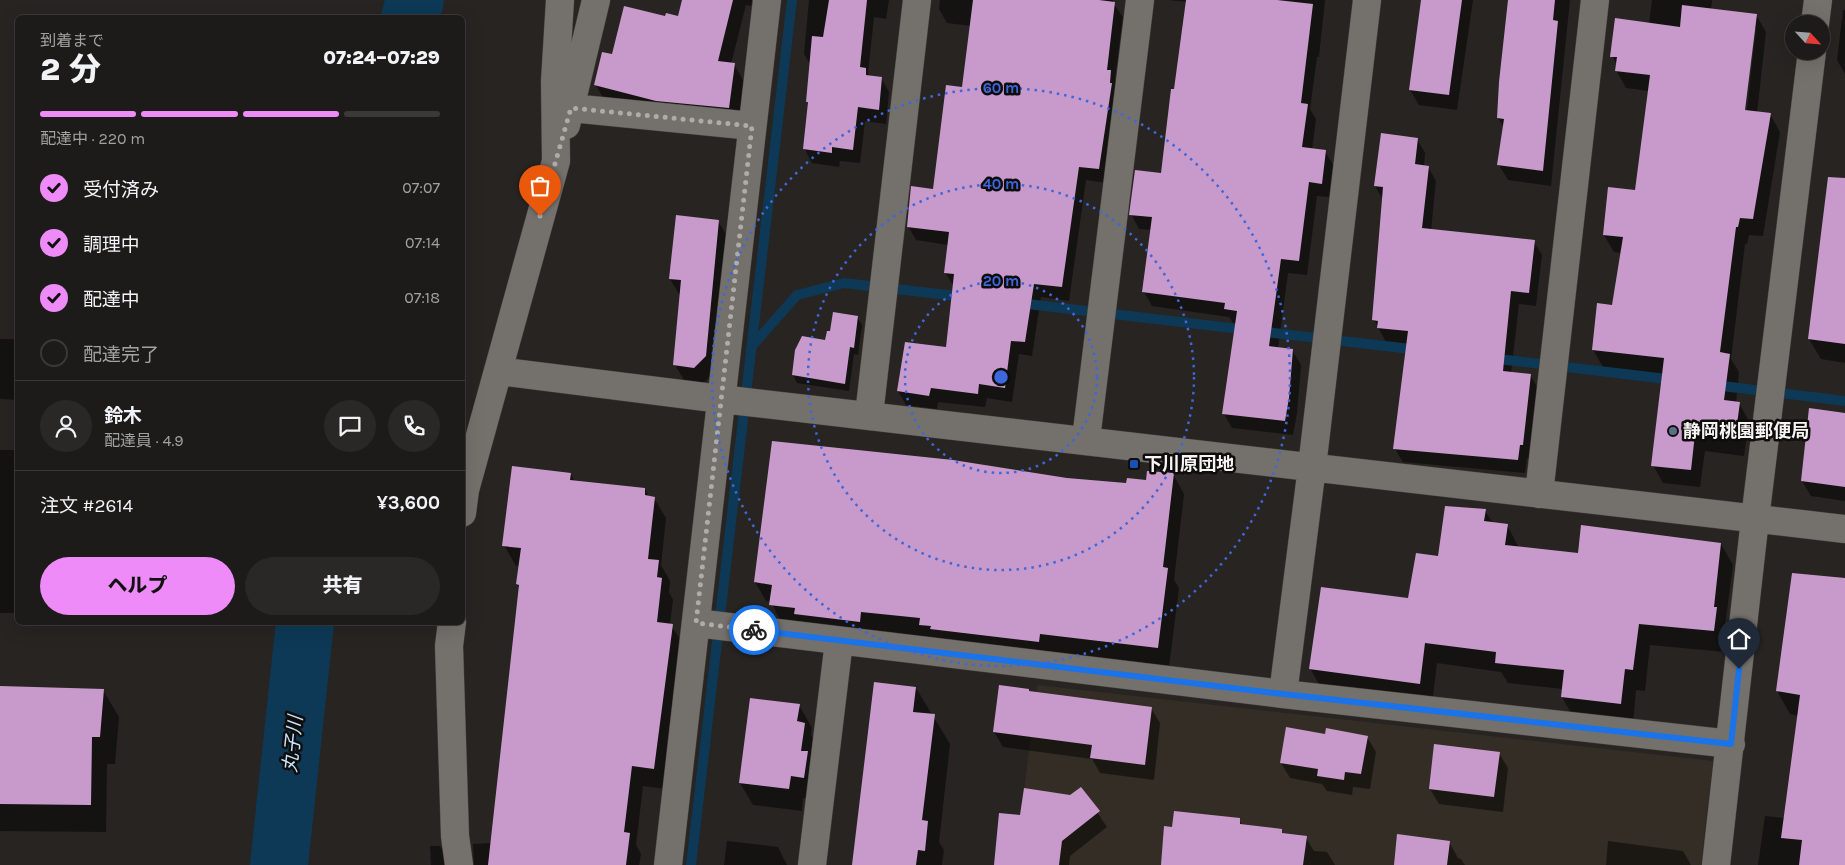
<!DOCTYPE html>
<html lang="ja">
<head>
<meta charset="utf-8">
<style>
  :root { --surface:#1d1b19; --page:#2a2826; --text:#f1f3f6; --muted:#a0a1a2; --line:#3b3938; --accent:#ee8bf8 }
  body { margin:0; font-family:Karla,"Noto Sans JP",sans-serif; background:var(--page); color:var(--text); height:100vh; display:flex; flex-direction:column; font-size:19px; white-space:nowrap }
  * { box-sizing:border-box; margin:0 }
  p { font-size:16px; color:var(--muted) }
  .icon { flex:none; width:28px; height:28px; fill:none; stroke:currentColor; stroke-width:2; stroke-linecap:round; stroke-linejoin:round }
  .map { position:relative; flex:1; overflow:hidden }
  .side { position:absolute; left:15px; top:15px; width:450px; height:610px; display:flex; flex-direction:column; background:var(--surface); border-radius:8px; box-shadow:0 5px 20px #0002,0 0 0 1px var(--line) }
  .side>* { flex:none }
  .needle { width:32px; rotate:116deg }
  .controls { position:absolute; left:1785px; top:15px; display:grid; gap:10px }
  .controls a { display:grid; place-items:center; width:45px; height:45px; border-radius:50%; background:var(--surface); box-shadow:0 5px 20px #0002,0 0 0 1px var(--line); font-size:25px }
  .pin { position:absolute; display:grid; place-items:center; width:42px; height:42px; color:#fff; margin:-51px -21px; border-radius:50% 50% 50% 0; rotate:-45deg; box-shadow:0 0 5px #0007 }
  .pin .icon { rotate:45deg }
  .courier { position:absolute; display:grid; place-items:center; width:50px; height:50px; margin:-25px; border:4px solid #1a73e8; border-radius:50%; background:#fff; color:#222; box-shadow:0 1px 6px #0007 }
  .summary em { font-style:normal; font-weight:800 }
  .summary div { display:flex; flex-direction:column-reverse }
  .summary { display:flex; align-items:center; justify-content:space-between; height:85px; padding:0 25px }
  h1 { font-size:32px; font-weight:800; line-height:38px }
  .bar { display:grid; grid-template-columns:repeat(4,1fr); gap:8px 5px; align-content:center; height:60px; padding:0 25px }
  .bar i { height:6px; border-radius:4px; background:var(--line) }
  .bar .on { background:var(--accent) }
  .bar p { grid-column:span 4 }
  .line { display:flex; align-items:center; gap:12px; padding:0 25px; border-top:1px solid var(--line) }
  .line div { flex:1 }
  .round { display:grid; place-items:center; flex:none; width:52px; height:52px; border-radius:26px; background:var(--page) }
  ol { padding:0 25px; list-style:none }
  li { display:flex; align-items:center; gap:15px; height:55px }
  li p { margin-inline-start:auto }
  li .icon { padding:5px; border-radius:50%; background:var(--accent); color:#111; stroke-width:4 }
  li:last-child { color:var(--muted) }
  li i { width:28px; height:28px; border:2px solid var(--line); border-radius:50% }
  .primary-button { display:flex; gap:10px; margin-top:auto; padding:10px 25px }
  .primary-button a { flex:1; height:58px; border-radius:30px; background:var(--accent); color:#111; font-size:20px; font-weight:800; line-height:58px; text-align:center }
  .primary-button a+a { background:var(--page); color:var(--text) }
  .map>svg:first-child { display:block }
  .built { fill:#342d25 }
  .shadow { fill:#0007; fill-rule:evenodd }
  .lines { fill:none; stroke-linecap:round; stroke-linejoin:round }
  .stream { stroke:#0d3956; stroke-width:10 }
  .river { stroke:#0d3956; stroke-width:58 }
  .building { fill:#c89acc }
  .minor-casing { stroke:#43403d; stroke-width:29 }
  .minor { stroke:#74706c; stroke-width:28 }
  .done { stroke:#aeaca9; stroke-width:5; stroke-dasharray:0 9 }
  .route { stroke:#1a73e8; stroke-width:6 }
  .ring { fill:none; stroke:#3e67dc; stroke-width:2.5; stroke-dasharray:2.5 5 }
  .service-dot { fill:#5c6f8a; stroke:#0f0d0c; stroke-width:2 }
  .transit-dot { fill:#1a4fb4; stroke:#0f0d0c; stroke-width:2 }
  .labels { text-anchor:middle; stroke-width:5; stroke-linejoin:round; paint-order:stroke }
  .poi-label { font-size:18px; font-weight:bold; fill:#f6f5f2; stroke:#0f0d0c; text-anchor:start }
  .water-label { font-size:19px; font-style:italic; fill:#c5e3fc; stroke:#0f0d0c }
  .centre { fill:#3e67dc; stroke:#0f0d0c; stroke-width:2.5 }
  .ring-label { font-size:15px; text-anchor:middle; font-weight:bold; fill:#3e67dc; stroke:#0f0d0c; stroke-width:5; stroke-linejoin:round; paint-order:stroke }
</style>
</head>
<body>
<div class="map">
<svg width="1845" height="865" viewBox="0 0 1845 865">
  <rect width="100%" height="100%" fill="#272421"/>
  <!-- built -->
  <path class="built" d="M 1037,685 L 1713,761 L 1701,865 L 1015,865 Z"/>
  <!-- shadow -->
  <path class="shadow" d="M 683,0 L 752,0 L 751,6 L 746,5 L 731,64 L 734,64 L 744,82 L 739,126 L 606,103 L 596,85 L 613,56 L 666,18 L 679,17 Z
    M 809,0 L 889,0 L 886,19 L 874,17 L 868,73 L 870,76 L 881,78 L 889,92 L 886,124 L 865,121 L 860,163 L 840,161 L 839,167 L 812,163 L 804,148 L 811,66 L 804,54 Z
    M 940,0 L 1113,0 L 1113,3 L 1123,17 L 1115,79 L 1119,85 L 1106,183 L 1086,180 L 1069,301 L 1041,297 L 1032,356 L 1019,354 L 1012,402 L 987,398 L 985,407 L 938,402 L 937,409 L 906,405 L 898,391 L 906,343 L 947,348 L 954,287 L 945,272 L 948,245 L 916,240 L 908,226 L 935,190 L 963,89 L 971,26 L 947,23 L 939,9 Z
    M 1168,0 L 1325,0 L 1319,57 L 1317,57 L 1310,109 L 1316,119 L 1312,150 L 1325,151 L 1333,165 L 1329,197 L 1317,196 L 1307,275 L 1288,273 L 1278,348 L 1292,350 L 1301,365 L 1297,413 L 1293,435 L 1232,428 L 1224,414 L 1236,324 L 1233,323 L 1229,317 L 1152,306 L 1144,292 L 1152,230 L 1139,229 L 1131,214 L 1162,175 L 1187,2 Z
    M 1427,0 L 1473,0 L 1457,110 L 1419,105 L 1410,90 Z
    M 1510,0 L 1570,0 L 1551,186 L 1508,180 L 1499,165 L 1504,128 L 1498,118 Z
    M 1652,0 L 1712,0 L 1711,10 L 1756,15 L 1766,32 L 1757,113 L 1770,114 L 1780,132 L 1763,236 L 1749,235 L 1747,244 L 1745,244 L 1731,359 L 1739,372 L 1736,403 L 1739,403 L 1749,421 L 1744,456 L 1705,451 L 1700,487 L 1663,483 L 1653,465 L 1663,374 L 1603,367 L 1593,350 L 1613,306 L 1621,253 L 1614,252 L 1604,235 L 1636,191 L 1649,91 L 1626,88 L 1616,70 L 1617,65 L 1612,56 L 1649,24 ZM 1754,29 L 1756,29 L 1746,116 L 1743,116 Z
    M 1843,10 L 1845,10 L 1845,74 L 1837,60 Z
    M 1417,139 L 1425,153 L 1424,166 L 1428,167 L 1436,181 L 1431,230 L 1534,242 L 1542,255 L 1536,306 L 1519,304 L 1511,373 L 1531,376 L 1538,389 L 1530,459 L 1527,458 L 1525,473 L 1403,462 L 1395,449 L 1407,344 L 1386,342 L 1374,320 L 1383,200 L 1375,186 Z
    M 718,221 L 727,236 L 714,372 L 703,384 L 684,380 L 675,365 L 681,295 L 679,294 L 670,279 Z
    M 1845,224 L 1845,363 L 1821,359 L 1809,339 Z
    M 857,317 L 862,325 L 858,355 L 854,354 L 849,391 L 797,383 L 793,375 L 796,350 L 826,341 Z
    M 0,339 L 18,339 L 18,400 L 0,399 Z
    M 1845,414 L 1845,501 L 1811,496 L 1802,481 Z
    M 0,450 L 18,450 L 18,613 L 0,613 Z
    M 571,474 L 575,482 L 645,489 L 649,497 L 654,498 L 666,518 L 661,565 L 670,581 L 669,592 L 673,600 L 670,624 L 684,645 L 665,789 L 643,786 L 636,845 L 641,854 L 639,865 L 474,865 L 473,844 L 492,843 L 520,590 L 517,584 L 520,566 L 516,566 L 504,545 Z
    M 1173,474 L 1184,494 L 1174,580 L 1179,588 L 1169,667 L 931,644 L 927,637 L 782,624 L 771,602 L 766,601 L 755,582 L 1067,479 L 1127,485 Z
    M 1485,511 L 1493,523 L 1507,525 L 1519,548 L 1579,555 L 1721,544 L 1733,565 L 1725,625 L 1728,630 L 1726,652 L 1650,645 L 1645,691 L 1636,690 L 1633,724 L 1574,718 L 1562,697 L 1563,689 L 1508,683 L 1501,672 L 1437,663 L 1432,704 L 1322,690 L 1310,668 L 1409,600 L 1439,558 Z
    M 1845,580 L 1845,865 L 1758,865 L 1765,816 L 1785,818 L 1799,716 L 1790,714 L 1777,691 Z
    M 0,687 L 103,690 L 119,717 L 115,764 L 107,764 L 106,832 L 0,831 Z
    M 916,688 L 950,744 L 939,842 L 944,850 L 942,865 L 854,865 Z
    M 1030,693 L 1151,708 L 1160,723 L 1154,780 L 1100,773 L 1092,759 L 1003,747 L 994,732 Z
    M 799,705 L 812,728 L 811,735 L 817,746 L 817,800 L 803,798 L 802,811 L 753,805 L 740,783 Z
    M 1326,735 L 1367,737 L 1376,752 L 1370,789 L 1353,787 L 1352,795 L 1327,791 L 1322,784 L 1290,778 L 1281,763 Z
    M 1499,753 L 1508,768 L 1503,812 L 1439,804 L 1430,789 Z
    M 1081,788 L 1107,827 L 1070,856 L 1069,865 L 995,865 Z
    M 1239,819 L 1243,826 L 1281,830 L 1283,834 L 1306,838 L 1314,851 L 1327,852 L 1335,865 L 1162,865 L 1174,829 Z
    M 727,841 L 778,847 L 787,865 L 724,865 Z
    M 1608,841 L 1683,851 L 1691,865 L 1606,865 Z
    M 1449,842 L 1458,858 L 1461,859 L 1465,865 L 1395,865 Z
    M 430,846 L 440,846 L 451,865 L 431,865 Z"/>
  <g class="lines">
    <!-- stream -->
    <path class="stream" d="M 1019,303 L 1419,350
      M 753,345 L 797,295 L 844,283 L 965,297
      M 1490,358 L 1675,380
      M 1714,385 L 1845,401
      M 691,865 L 792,0"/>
    <!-- river -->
    <path class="river" d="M 410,18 L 415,0
      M 279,865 L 305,622"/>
  </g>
  <!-- building -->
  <path class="building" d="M 682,0 L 733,0 L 718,61 L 735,63 L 729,108 L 656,101 L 594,85 L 602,52 L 612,54 L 624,6 L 665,16 L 666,13 L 678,16 Z
    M 829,0 L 867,0 L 860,67 L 866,68 L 866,75 L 882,77 L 879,110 L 858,107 L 853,150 L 832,147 L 832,153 L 803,149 L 808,102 L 806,102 L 812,36 L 823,37 Z
    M 973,0 L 1099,0 L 1115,2 L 1107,70 L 1111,70 L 1110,83 L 1112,83 L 1099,169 L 1079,167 L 1062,287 L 1034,284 L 1025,342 L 1011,341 L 1005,388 L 979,384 L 978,394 L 931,388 L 929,396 L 897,391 L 905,342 L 946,347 L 954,274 L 944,273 L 949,232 L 907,227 L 911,186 L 933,189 L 946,85 L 962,87 Z
    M 1186,0 L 1277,0 L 1313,4 L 1301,103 L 1308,104 L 1302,147 L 1326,150 L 1322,184 L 1309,182 L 1299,261 L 1281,259 L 1269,346 L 1293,349 L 1289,398 L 1285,421 L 1222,414 L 1237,311 L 1224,309 L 1225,303 L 1142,292 L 1152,217 L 1129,215 L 1135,170 L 1161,173 L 1171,89 L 1174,89 Z
    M 1421,0 L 1462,0 L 1449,95 L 1409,90 Z
    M 1508,0 L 1555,0 L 1553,20 L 1558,21 L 1543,171 L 1497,165 L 1504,119 L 1497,118 L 1499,82 Z
    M 1682,5 L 1757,14 L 1745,110 L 1771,113 L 1753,219 L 1740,218 L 1738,227 L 1736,227 L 1720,352 L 1730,354 L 1724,400 L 1740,402 L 1735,439 L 1695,434 L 1691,470 L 1651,466 L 1664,358 L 1592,350 L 1597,303 L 1612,305 L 1623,237 L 1603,235 L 1608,187 L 1635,190 L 1650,75 L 1615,71 L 1617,57 L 1610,57 L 1615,18 L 1680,27 Z
    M 1381,133 L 1418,138 L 1415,164 L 1429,166 L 1422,228 L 1535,240 L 1529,293 L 1511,291 L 1503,371 L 1531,374 L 1523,445 L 1520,445 L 1518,460 L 1393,449 L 1408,331 L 1377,328 L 1378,321 L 1372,320 L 1383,187 L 1374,186 Z
    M 1828,177 L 1845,178 L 1845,344 L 1808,339 Z
    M 676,215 L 719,220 L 706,356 L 694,368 L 673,365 L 681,280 L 669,279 Z
    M 833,312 L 858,316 L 854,348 L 850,347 L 845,384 L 792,375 L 795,350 L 802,336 L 825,340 L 827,331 L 830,331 Z
    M 1809,408 L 1845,413 L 1845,487 L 1801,481 Z
    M 772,441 L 953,460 L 1067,478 L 1126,483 L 1127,478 L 1146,480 L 1147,471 L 1174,473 L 1163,567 L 1168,568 L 1158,648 L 1040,634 L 1039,642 L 930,629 L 931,626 L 919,625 L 920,618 L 861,612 L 860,622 L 794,614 L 795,608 L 769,605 L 772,585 L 754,582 Z
    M 512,466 L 571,473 L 570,480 L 645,488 L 645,495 L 655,497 L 648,559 L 659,560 L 657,577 L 662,578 L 657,622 L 673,624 L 654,769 L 632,766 L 624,832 L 630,833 L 626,865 L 488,865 L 519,585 L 516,584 L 521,548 L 502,546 Z
    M 1445,506 L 1486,509 L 1484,521 L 1508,524 L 1505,545 L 1578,553 L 1581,525 L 1721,543 L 1714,607 L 1717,607 L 1714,631 L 1639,624 L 1633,670 L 1625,669 L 1621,704 L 1561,697 L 1564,670 L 1495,663 L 1496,652 L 1425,643 L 1420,684 L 1309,669 L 1321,587 L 1408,598 L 1416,553 L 1438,556 Z
    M 1792,573 L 1845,578 L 1845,865 L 1799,865 L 1802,840 L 1781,838 L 1800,695 L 1776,691 Z
    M 874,682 L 916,687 L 913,712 L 935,714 L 922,820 L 928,821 L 925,851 L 918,850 L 916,865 L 852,865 Z
    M 999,685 L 1029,689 L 1029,691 L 1152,707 L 1145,765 L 1090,758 L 1092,745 L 993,732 Z
    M 0,686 L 104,689 L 100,737 L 92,737 L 91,805 L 0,804 Z
    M 750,698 L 800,704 L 797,721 L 805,723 L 801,751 L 808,751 L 804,778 L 791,776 L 789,789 L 739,783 Z
    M 1286,727 L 1325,734 L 1326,728 L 1368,736 L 1361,774 L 1345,772 L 1344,780 L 1317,776 L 1318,769 L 1280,763 Z
    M 1434,744 L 1500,752 L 1494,797 L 1429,789 Z
    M 1081,787 L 1100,811 L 1062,841 L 1059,865 L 994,865 L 999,813 L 1020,815 L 1024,788 L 1070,795 Z
    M 1174,811 L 1240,818 L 1240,824 L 1282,829 L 1282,833 L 1307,836 L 1303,865 L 1161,865 L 1164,826 L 1172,827 Z
    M 1397,834 L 1450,841 L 1447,865 L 1394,865 Z"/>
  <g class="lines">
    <defs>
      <path id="minor" d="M 1815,24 L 1818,0
        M 571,108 L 752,126
        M 566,125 L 596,0
        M 498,371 L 721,399 L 1845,529
        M 869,415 L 917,0
        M 1086,439 L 1140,0
        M 1539,494 L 1595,0
        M 462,513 L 465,490 L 556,161 L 555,81 L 560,0
        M 452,622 L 449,646 L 455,836 L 459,865
        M 696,623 L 1283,694 L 1731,744
        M 1283,694 L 1312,467 L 1367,0
        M 668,865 L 767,0
        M 812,865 L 839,641
        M 1716,865 L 1755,519 L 1812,51"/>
    </defs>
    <!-- minor casing -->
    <use href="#minor" class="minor-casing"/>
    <!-- minor -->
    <use href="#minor" class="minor"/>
  </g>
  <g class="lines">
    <!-- done -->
    <path class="done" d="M 540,216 L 571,108 L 752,126 L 696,623 L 754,630"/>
    <!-- route -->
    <path class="route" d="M 754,630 L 1283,694 L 1731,744 L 1739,669"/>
  </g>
  <!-- distance rings -->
  <g class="ring">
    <circle cx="1001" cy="377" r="96"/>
    <circle cx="1001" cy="377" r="193"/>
    <circle cx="1001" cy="377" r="289"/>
  </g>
  <!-- markers -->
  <circle class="service-dot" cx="1673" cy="431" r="5"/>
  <rect class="transit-dot" x="1129" y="459" width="10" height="10" rx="2.5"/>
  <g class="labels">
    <!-- poi labels -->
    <g class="poi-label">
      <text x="1683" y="437">静岡桃園郵便局</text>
      <text x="1144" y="470">下川原団地</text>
    </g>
    <!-- water labels -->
    <g class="water-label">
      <text transform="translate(292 744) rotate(-84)" y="7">丸子川</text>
    </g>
  </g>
  <circle cx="1001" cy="377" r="8" class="centre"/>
  <g class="ring-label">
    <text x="1001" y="93">60 m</text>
    <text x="1001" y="189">40 m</text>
    <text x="1001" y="286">20 m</text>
  </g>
</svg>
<div class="controls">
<a><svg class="needle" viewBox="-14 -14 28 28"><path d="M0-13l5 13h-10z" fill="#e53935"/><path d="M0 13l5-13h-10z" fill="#a0a1a2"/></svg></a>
</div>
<div class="pin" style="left:540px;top:216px;background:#ea580c"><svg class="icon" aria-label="bag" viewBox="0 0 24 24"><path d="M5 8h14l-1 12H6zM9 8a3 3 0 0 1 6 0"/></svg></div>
<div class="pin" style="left:1739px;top:669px;background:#1f2937"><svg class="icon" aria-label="home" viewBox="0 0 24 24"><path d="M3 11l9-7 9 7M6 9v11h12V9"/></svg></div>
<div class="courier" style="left:754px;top:630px"><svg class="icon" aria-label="bike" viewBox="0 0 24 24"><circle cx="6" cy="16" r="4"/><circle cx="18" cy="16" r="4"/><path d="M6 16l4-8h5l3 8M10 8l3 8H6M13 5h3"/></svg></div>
<section class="side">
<div class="summary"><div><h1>2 分</h1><p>到着まで</p></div><em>07:24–07:29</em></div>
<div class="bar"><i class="on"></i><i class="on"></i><i class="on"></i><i></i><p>配達中 · 220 m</p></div>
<ol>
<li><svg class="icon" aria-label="check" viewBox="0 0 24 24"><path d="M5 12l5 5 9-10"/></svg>受付済み<p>07:07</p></li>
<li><svg class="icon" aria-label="check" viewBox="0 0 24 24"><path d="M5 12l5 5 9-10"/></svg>調理中<p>07:14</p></li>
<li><svg class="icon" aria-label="check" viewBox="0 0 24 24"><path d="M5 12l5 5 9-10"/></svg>配達中<p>07:18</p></li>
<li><i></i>配達完了</li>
</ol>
<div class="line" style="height:90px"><a class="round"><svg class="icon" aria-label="person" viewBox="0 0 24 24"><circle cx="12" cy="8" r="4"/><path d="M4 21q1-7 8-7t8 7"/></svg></a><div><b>鈴木</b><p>配達員 · 4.9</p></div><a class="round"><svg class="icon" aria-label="chat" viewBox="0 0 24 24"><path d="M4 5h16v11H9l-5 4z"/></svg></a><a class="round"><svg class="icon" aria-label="phone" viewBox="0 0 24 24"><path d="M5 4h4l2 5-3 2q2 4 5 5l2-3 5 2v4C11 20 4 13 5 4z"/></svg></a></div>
<div class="line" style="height:65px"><div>注文 #2614</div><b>¥3,600</b></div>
<div class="primary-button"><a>ヘルプ</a><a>共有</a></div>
</section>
</div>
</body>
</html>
